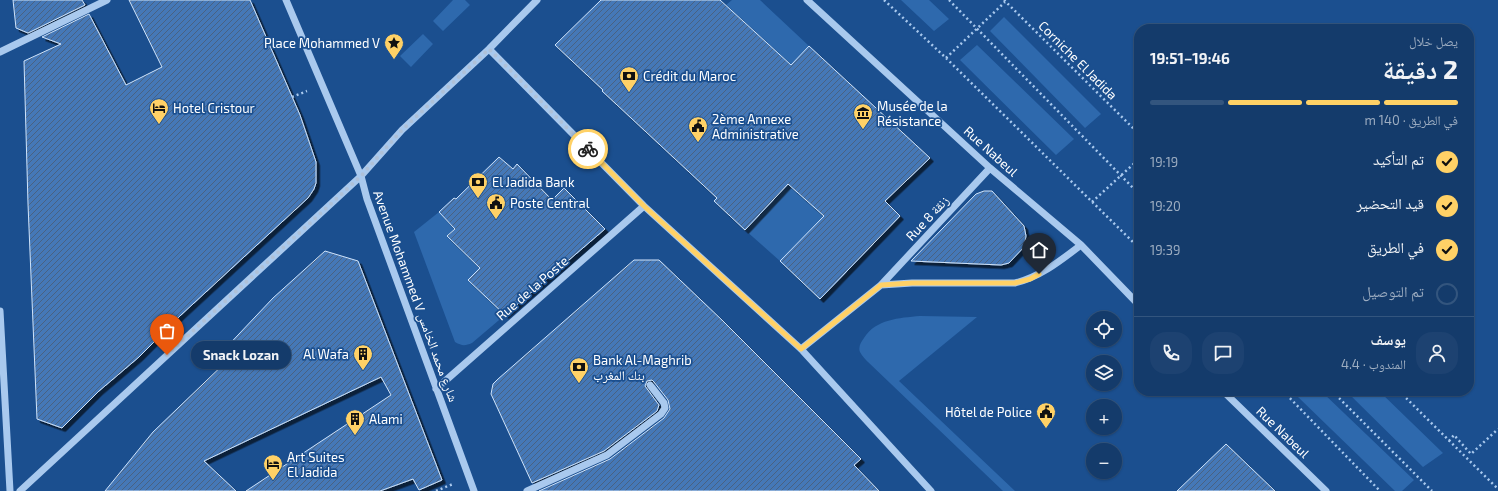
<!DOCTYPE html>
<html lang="ar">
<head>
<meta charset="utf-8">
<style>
  :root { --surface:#143b6b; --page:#1d4271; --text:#f1f3f6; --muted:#9dadc1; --line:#33557e; --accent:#ffd166 }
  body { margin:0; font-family:"Exo 2","Noto Naskh Arabic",sans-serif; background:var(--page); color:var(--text); direction:rtl; height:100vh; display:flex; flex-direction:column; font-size:15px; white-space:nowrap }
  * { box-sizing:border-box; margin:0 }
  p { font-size:13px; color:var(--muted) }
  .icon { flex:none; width:22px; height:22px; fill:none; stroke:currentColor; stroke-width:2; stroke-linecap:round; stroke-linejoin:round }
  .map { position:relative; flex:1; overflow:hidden; direction:ltr }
  .details { position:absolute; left:1134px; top:24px; width:340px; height:372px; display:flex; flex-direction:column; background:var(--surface); border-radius:16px; box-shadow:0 1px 3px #0004,0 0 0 1px var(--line); direction:rtl }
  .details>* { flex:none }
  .controls { position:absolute; left:1086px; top:311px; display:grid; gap:8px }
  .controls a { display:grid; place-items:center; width:36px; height:36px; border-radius:50%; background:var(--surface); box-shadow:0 1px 3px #0004,0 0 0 1px var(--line); font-size:20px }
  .pin { position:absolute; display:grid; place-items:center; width:34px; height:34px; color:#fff; margin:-41px -17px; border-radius:50% 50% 50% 0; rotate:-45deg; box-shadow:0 0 4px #0007 }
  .pin .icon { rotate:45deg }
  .courier { position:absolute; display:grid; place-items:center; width:40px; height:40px; margin:-20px; border:3px solid #ffd166; border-radius:50%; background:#fff; color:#222; box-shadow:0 1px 5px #0007 }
  .bubble { position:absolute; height:28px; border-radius:14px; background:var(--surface); box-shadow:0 1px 3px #0004,0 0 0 1px var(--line); font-size:13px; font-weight:700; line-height:28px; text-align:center; direction:rtl }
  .overview em { font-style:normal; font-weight:700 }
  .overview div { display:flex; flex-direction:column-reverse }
  .overview { display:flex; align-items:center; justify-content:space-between; height:68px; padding:0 16px }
  h1 { font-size:26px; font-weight:700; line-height:30px }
  .bar { display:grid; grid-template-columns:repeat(4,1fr); gap:6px 4px; align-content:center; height:48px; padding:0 16px }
  .bar i { height:5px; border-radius:3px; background:var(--line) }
  .bar .selected { background:var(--accent) }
  .bar p { grid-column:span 4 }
  .line { display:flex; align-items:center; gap:10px; padding:0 16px; border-top:1px solid var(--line) }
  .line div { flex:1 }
  .round { display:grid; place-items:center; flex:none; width:42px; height:42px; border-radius:16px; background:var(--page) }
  ol { padding:0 16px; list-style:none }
  li { display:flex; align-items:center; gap:12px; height:44px }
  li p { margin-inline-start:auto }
  li .icon { padding:4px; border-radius:50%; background:var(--accent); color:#111; stroke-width:4 }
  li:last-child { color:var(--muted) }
  li i { width:22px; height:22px; border:2px solid var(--line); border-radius:50% }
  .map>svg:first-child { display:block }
  .green { fill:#2e69ad }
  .building { fill:url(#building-hatch); stroke:#cfe3fa; filter:url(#shadow) }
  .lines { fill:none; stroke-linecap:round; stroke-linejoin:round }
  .path { stroke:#a9c9ee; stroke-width:2.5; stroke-dasharray:2 3; stroke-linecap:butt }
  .minor { stroke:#a9c9ee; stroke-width:7 }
  .done { stroke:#afc1d8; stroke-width:4; stroke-dasharray:0 7.2 }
  .route { stroke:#ffd166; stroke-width:5 }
  .labels { text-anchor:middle; stroke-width:3.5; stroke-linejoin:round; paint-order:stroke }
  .poi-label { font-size:13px; fill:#fff; stroke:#1b4f8f; text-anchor:start }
  .street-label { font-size:13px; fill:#fff; stroke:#1b4f8f }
</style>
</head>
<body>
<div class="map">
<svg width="1498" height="491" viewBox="0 0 1498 491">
  <defs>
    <pattern id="building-hatch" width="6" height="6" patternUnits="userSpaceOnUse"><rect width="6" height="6" fill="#4478b7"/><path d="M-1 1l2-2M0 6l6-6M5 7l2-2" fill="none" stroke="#486282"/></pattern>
    <filter id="shadow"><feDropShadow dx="3.5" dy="3.5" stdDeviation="0" flood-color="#0009"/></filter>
  </defs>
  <rect width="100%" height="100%" fill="#1b4f8f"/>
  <!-- green -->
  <path class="green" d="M 453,0 L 465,0 L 470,5 L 443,31 L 433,21 Z
    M 732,0 L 760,0 L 809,46 L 791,65 L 726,5 Z
    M 901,0 L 929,0 L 949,19 L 934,31 Z
    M 1004,17 L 1101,114 L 1085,128 L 990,31 Z
    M 423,34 L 433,44 L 411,67 L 400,56 Z
    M 977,45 L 1074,139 L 1056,155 L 960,60 Z
    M 788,184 L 833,223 L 810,249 L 800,240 L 780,261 L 745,230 Z
    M 439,212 L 455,229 L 447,237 L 480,268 L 469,280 L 505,315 L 472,343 C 465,346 462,346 455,342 L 414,232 Z
    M 920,316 L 977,317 L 899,381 L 1015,491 L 1003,491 L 868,362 C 866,360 862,356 860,352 C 858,347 861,342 864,338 C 876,319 899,318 920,316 Z
    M 1305,391 L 1321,391 L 1414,480 L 1402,491 L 1395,491 L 1298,397 Z
    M 1346,391 L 1379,391 L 1443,453 L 1423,467 Z"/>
  <!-- building -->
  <path class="building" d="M 13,0 L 82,0 L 85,5 L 28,33 L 16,28 Z
    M 129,0 L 250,0 L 300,115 L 316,162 L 316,183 L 314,189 L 308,198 L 181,315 L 139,357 L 99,391 L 62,428 L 37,419 L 28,204 L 24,61 L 61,44 L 42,37 L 89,14 L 126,85 L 162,67 Z
    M 601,0 L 720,0 L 791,65 L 809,46 L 930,158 L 885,201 L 900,216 L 820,299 L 780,261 L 824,216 L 788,184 L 745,230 L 714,201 L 717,198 L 602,91 L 603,90 L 555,45 Z
    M 499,157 L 513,169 L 517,164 L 552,200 L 564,188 L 605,229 L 505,315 L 468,280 L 480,268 L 447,236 L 455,229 L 439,212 L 454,198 L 456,199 Z
    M 984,191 L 992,191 L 1024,226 L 1026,236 L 1024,247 L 1009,263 L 1001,265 L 911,261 L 976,194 Z
    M 325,251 L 358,261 L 442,480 L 419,490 L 413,479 L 380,491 L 246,491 L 391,395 L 381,377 L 204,461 L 236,491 L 105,491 L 153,432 L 229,359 L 221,353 L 273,298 Z
    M 634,260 L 659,260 L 723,321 L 861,459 L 854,465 L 879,491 L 539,491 L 610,459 L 664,418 L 670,409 L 668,400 L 654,382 L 652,380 L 647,381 L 645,386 L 659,405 L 657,411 L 604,451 L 532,483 L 491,394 L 493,384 L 498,379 Z
    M 1226,444 L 1275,491 L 1177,491 Z"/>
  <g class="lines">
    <!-- path -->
    <path class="path" d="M 884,0 L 946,58 L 1139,248
      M 949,0 L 1139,194
      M 1004,0 L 1139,134
      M 946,58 L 1005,2
      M 292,97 L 307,91
      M 1092,202 L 1139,159
      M 1283,391 L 1380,491
      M 1332,391 L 1432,491
      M 1399,391 L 1498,489
      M 1449,441 L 1454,435 L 1471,454 L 1498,429
      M 436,491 L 453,484"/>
    <!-- minor -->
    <path class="minor" d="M 286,0 L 361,176 L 367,199 L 474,491
      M 807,0 L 990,168 L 1081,245 L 1139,305
      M 489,49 L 644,206 L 801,349 L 931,491
      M 0,52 L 107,0
      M 881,285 L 912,283 L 1015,283 C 1040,277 1060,261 1081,245
      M 0,311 L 10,491
      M 801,349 L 881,285 L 990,168
      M 436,389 L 644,206
      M 1223,391 L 1326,491
      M 20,491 L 361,176 L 402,130 L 489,49 L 537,0
      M 527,491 L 607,455 L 661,414 L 665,408 L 664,403 L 650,385"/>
  </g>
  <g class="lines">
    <!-- done -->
    <path class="done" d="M 167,355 L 361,176 L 402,130 L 489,49 L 588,149"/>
    <!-- route -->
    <path class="route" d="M 588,149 L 644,206 L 801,349 L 881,285 L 912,283 L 1015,283 L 1030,279 L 1039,274"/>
  </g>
  <!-- icons -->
  <defs>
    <symbol id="sight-pin" viewBox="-11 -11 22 30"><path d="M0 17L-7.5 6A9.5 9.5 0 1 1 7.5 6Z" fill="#ffd166" stroke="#1b4f8f"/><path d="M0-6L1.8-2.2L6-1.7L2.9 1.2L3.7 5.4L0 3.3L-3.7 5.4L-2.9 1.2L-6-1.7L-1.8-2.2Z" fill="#111"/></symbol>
    <symbol id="bank-pin" viewBox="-11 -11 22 30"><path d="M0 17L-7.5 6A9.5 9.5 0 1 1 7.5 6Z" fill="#ffd166" stroke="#1b4f8f"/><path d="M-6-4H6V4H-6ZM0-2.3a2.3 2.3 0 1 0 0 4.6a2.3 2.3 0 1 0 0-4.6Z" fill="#111"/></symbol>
    <symbol id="hotel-pin" viewBox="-11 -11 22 30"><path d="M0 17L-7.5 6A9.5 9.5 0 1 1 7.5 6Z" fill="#ffd166" stroke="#1b4f8f"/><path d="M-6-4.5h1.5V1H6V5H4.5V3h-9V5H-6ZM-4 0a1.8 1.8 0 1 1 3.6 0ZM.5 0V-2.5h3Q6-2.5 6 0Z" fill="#111"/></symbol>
    <symbol id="museum-pin" viewBox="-11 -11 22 30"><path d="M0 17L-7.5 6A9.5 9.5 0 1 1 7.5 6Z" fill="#ffd166" stroke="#1b4f8f"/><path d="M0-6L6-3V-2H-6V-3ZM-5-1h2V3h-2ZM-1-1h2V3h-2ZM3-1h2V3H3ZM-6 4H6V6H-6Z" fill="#111"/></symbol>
    <symbol id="civic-pin" viewBox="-11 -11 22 30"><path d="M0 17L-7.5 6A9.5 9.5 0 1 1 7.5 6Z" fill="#ffd166" stroke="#1b4f8f"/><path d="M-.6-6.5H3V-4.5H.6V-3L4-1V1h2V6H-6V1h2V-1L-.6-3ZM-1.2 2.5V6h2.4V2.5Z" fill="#111"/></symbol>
    <symbol id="building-pin" viewBox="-11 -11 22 30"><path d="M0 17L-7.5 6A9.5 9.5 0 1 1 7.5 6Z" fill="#ffd166" stroke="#1b4f8f"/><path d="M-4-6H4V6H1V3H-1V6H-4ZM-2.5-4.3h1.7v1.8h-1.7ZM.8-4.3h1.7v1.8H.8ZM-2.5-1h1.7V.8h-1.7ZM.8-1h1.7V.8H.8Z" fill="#111"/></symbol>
  </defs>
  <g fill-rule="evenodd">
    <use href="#sight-pin" x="383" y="32" width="22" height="30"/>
    <use href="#bank-pin" x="618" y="65" width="22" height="30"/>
    <use href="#hotel-pin" x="148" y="97" width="22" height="30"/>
    <use href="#museum-pin" x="852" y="102" width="22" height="30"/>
    <use href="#civic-pin" x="687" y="115" width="22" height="30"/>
    <use href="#bank-pin" x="467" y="171" width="22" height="30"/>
    <use href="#civic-pin" x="485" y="192" width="22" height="30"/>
    <use href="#building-pin" x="352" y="343" width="22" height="30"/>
    <use href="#bank-pin" x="568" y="356" width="22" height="30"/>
    <use href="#civic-pin" x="1035" y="401" width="22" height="30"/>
    <use href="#building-pin" x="344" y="408" width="22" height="30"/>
    <use href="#hotel-pin" x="262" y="453" width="22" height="30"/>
  </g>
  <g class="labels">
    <!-- poi labels -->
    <g class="poi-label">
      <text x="380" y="48" text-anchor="end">Place Mohammed V</text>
      <text x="643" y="81">Crédit du Maroc</text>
      <text x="877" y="111">Musée de la<tspan x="877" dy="15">Résistance</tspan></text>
      <text x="173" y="113">Hotel Cristour</text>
      <text x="712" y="124">2ème Annexe<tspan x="712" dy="15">Administrative</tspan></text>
      <text x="492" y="187">El Jadida Bank</text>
      <text x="510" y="208">Poste Central</text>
      <text x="349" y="359" text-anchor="end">Al Wafa</text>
      <text x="593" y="365">Bank Al-Maghrib<tspan x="593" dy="15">بنك المغرب</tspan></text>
      <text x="1032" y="417" text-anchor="end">Hôtel de Police</text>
      <text x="369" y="424">Alami</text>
      <text x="287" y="462">Art Suites<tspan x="287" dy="15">El Jadida</tspan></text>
    </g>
    <!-- street labels -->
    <g class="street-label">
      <text transform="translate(1078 60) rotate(45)" y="5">Corniche El Jadida</text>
      <text transform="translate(991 151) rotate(42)" y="5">Rue Nabeul</text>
      <text transform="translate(927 218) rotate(-47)" y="5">Rue 8 زنقة</text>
      <text transform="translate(532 288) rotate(-41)" y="5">Rue de la Poste</text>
      <text transform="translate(416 296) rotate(70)" y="5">Avenue Mohammed V شارع محمد الخامس</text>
      <text transform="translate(1283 432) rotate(44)" y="5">Rue Nabeul</text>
    </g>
  </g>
</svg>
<div class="controls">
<a><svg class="icon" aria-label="locate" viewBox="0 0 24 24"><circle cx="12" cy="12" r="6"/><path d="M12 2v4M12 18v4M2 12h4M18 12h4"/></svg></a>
<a><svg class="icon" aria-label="layers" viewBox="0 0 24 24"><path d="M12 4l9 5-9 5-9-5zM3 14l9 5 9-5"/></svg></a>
<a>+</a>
<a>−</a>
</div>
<div class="pin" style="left:167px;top:355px;background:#ea580c"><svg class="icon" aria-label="bag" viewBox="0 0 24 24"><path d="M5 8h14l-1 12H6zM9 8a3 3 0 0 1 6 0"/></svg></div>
<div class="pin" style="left:1039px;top:274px;background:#1f2937"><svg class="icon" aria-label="home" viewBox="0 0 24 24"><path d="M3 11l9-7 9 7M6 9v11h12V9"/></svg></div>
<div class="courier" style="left:588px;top:149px"><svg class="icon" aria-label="bike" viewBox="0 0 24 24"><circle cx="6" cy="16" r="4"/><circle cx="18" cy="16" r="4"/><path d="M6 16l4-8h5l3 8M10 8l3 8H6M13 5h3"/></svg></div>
<div class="bubble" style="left:191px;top:341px;width:100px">Snack Lozan</div>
<section class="details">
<div class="overview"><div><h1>2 دقيقة</h1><p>يصل خلال</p></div><em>19:46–19:51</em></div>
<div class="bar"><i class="selected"></i><i class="selected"></i><i class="selected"></i><i></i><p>في الطريق · 140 m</p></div>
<ol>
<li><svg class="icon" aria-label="check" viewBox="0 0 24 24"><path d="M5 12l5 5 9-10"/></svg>تم التأكيد<p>19:19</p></li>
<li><svg class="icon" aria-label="check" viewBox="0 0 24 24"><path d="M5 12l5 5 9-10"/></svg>قيد التحضير<p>19:20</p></li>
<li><svg class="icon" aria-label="check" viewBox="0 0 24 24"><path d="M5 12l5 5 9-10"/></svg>في الطريق<p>19:39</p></li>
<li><i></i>تم التوصيل</li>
</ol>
<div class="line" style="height:72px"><a class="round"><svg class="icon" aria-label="person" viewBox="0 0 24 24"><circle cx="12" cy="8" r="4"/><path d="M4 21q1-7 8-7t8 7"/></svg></a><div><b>يوسف</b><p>المندوب · 4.4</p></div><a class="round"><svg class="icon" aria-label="chat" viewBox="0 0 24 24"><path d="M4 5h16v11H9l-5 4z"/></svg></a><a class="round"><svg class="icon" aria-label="phone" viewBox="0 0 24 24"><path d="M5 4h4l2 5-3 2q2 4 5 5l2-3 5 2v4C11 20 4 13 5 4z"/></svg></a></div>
</section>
</div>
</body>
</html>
